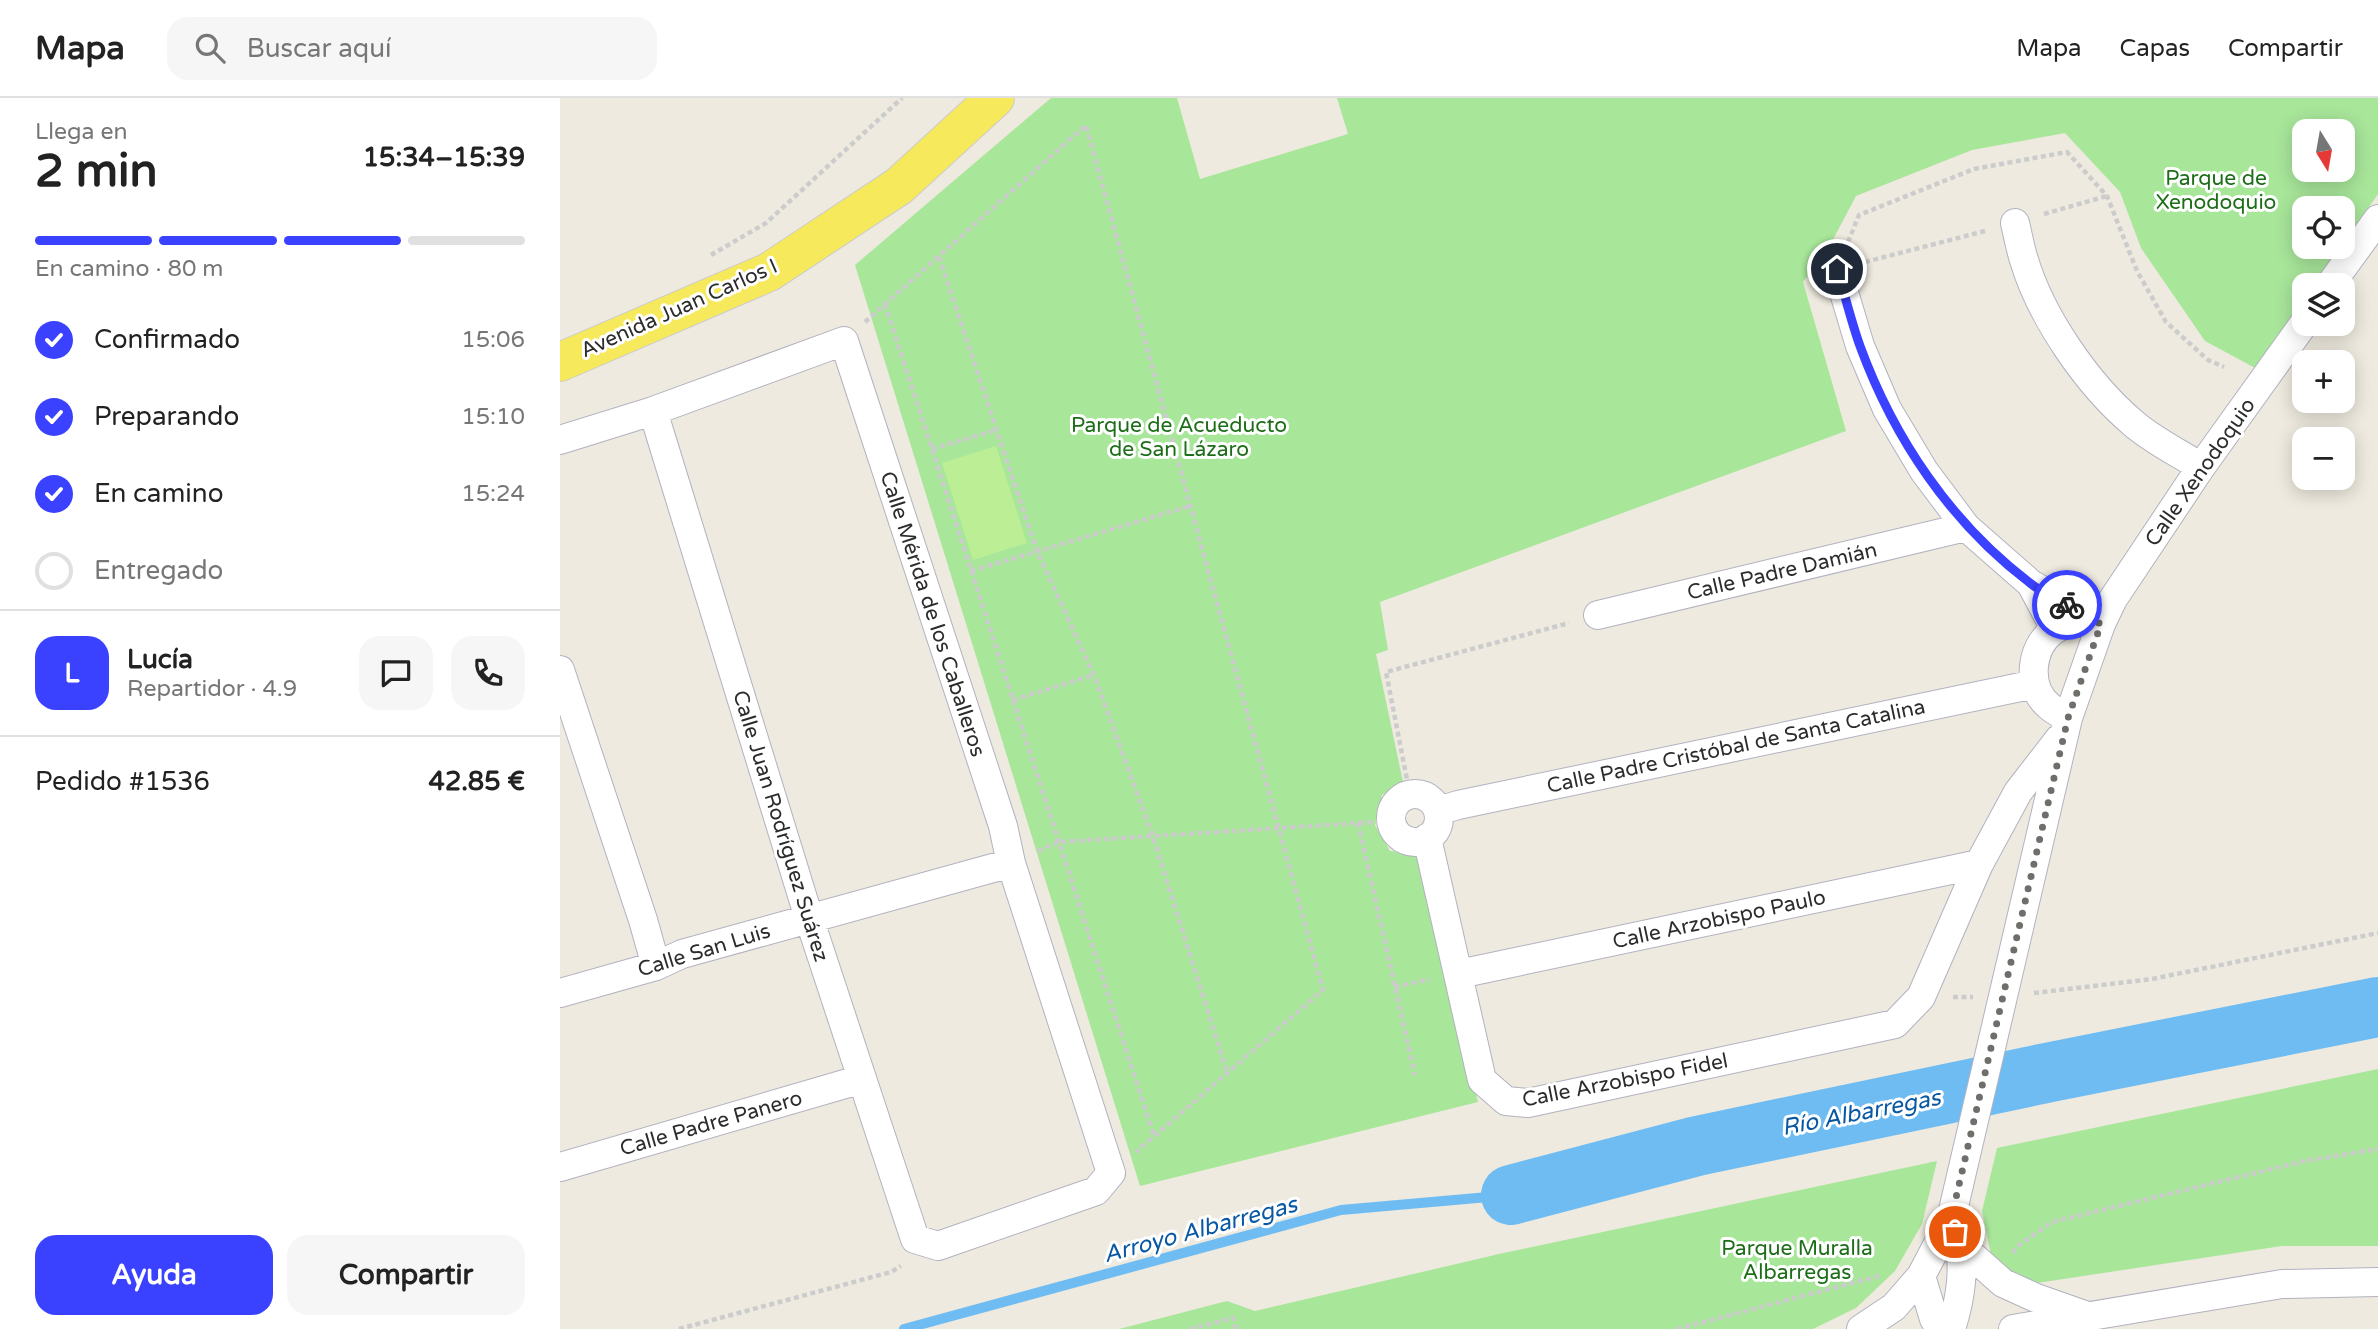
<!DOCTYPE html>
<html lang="es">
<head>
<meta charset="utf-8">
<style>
  :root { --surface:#fff; --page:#f6f6f6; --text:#222; --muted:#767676; --line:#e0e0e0; --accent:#3b42ff }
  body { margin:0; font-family:"Varela Round",sans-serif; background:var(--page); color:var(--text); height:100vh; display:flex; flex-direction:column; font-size:26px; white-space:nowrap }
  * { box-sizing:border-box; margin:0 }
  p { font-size:23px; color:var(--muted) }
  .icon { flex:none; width:38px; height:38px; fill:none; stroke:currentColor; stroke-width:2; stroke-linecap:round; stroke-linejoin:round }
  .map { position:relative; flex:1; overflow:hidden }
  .details { display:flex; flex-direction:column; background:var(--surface); width:560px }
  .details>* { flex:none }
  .needle { width:46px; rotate:169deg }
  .fabs { position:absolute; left:1732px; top:21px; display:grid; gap:14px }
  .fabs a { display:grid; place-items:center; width:63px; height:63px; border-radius:14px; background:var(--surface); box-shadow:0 4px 18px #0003; font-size:35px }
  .pin { position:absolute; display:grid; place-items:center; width:60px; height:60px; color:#fff; margin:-30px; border:4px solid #fff; border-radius:50%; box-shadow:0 2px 7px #0007 }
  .courier { position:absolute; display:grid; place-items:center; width:70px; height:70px; margin:-35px; border:5px solid #3b42ff; border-radius:50%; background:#fff; color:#222; box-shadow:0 2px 9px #0007 }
  .summary em { font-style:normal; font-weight:800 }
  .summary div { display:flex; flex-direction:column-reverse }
  .summary { display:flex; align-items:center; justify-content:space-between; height:119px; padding:0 35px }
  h1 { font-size:46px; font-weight:800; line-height:52px }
  .bar { display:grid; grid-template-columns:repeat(4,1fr); gap:10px 7px; align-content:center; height:84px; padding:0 35px }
  .bar i { height:9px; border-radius:5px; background:var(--line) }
  .bar .current { background:var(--accent) }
  .bar p { grid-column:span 4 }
  .line { display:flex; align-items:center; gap:18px; padding:0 35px; border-top:2px solid var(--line) }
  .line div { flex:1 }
  .round { display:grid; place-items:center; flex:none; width:74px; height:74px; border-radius:21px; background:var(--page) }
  ol { padding:0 35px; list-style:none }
  li { display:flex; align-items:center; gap:21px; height:77px }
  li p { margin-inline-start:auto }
  li .icon { padding:7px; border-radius:50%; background:var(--accent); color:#fff; stroke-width:4 }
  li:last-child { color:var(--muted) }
  li i { width:38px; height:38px; border:4px solid var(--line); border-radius:50% }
  .button { display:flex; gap:14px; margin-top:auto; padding:14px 35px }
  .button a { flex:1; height:80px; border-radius:21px; background:var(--accent); color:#fff; font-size:28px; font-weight:800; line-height:80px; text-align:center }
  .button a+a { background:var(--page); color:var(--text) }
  header { display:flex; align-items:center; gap:42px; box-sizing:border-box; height:98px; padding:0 35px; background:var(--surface); border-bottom:2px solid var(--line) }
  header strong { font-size:33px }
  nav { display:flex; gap:38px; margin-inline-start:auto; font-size:24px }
  .search { width:490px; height:63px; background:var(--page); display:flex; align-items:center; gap:18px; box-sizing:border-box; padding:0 24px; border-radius:21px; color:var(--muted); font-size:26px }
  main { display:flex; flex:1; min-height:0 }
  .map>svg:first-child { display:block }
  .green { fill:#a8e69a; fill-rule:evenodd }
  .pitch { fill:#bbee95 }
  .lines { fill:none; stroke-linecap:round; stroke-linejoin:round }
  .stream { stroke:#6fbcf3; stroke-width:10 }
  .river { stroke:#6fbcf3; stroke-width:60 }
  .street-casing { stroke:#b2b2c0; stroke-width:30 }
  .primary-casing { stroke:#ccc; stroke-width:40 }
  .path { stroke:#ccc; stroke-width:4.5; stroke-dasharray:5 3.5; stroke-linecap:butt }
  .street { stroke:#fff; stroke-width:28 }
  .primary { stroke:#f6e95c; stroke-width:38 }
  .done { stroke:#706e6b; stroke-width:7; stroke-dasharray:0 12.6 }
  .route { stroke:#3b42ff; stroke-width:9 }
  .labels { text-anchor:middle; stroke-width:6; stroke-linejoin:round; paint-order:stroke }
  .park-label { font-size:21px; fill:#1d6e18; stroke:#fff }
  .street-label { font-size:21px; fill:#2c2c2c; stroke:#fff }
  .water-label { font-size:23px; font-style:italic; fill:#0958a4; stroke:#fff }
</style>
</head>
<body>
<header>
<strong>Mapa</strong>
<div class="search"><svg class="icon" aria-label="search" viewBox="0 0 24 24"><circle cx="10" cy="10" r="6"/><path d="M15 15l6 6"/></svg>Buscar aquí</div>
<nav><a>Mapa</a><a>Capas</a><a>Compartir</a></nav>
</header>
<main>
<section class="details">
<div class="summary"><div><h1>2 min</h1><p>Llega en</p></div><em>15:34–15:39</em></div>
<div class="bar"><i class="current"></i><i class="current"></i><i class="current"></i><i></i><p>En camino · 80 m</p></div>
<ol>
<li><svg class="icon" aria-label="check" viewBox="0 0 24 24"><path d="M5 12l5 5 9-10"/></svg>Confirmado<p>15:06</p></li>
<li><svg class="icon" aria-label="check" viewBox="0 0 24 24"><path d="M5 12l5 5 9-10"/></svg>Preparando<p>15:10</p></li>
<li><svg class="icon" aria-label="check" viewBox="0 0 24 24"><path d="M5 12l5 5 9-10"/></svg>En camino<p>15:24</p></li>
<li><i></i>Entregado</li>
</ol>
<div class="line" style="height:126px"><b class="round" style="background:var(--accent);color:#fff">L</b><div><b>Lucía</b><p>Repartidor · 4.9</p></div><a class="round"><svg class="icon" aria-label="chat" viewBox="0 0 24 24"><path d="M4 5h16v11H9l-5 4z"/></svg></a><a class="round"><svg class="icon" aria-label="phone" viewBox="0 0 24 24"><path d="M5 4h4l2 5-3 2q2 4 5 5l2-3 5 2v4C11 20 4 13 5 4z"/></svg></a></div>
<div class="line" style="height:91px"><div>Pedido #1536</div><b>42.85 €</b></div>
<div class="button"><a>Ayuda</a><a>Compartir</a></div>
</section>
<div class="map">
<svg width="1818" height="1231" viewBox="0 0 1818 1231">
  <rect width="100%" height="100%" fill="#eeeadf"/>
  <!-- green -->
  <path class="green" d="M 491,0 L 617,0 L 640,81 L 788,36 L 777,0 L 1818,0 L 1818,96 L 1783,147 L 1783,110 L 1745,110 L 1745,149 L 1782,149 L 1755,187 L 1745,187 L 1745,202 L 1697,271 L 1645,243 L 1581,150 L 1560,94 L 1505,35 L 1412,52 L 1296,98 L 1269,149 L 1243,184 L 1286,333 L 820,504 L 828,552 L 816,556 L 843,684 L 822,697 L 815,727 L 830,753 L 859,755 L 918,1004 L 580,1088 L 295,167 ZM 1745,33 L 1783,33 L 1783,72 L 1745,72 Z
    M 1818,971 L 1818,1148 L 1722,1148 L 1470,1186 L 1433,1167 L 1422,1113 L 1437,1050 Z
    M 1377,1063 L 1362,1126 L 1335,1173 L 1296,1210 L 1253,1231 L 559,1231 L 667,1203 L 695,1213 L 939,1156 Z"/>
  <!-- pitch -->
  <path class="pitch" d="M 436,348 L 467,445 L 413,462 L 382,365 Z"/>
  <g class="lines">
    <!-- stream -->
    <path class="stream" d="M 344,1231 L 781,1112 L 951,1097"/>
    <!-- river -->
    <path class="river" d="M 951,1097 L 1137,1048 L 1491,974 L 1818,909"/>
    <defs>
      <path id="street" d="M 1455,125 C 1458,137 1460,150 1464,162 C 1481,219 1527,286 1573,325 C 1592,342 1619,355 1641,369
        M 1277,171 L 1300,248 L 1327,311 L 1364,373 L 1406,429 L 1471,486
        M 1770,187 L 1818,121
        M 0,342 L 93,313 L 284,243 L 443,728 L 451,765 L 551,1075 L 536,1093 L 378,1148 L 355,1141 L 249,820 L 93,313
        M 1038,517 L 1406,429
        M 1495,531 L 1471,486 L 1538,524
        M 0,572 L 83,822 L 96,868
        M 1508,620 C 1502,616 1494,613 1489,608 C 1466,589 1470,549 1494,532 C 1508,522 1524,524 1541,526
        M831 720a24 24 0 1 1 48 0a24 24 0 1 1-48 0Z
        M 878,713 L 898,707 L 1475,586
        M 867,740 L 922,982 L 946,1003 L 968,1005 L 1335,926 L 1361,899 L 1419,766 L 1458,694 L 1499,641
        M 899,876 L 1419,766
        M 0,895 L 96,868 L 122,856 L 451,765
        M 0,1069 L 302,981
        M 1400,1147 L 1443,1185 L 1476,1200 L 1527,1218
        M 1301,1231 L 1334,1209 L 1361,1178
        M 1381,1231 L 1374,1221 L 1361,1178 L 1391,1121 L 1508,620 L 1541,526 L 1553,501 L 1641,369 L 1745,224
        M 1391,1231 C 1400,1203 1407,1165 1396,1137
        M 1453,1231 L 1722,1186 L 1818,1184"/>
      <path id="primary" d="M 0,264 L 209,174 L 339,88 L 435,0"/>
    </defs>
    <!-- street casing -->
    <use href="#street" class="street-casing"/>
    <!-- primary casing -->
    <use href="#primary" class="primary-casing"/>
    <!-- path -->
    <path class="path" d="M 1484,116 L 1547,98
      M 1288,144 L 1299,117 L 1414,71 L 1507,54 L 1547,98 L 1577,173 L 1606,224 L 1648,262 L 1664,269
      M 151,157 L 206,125 L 342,0
      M 379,159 L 477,453 L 534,577 L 593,739 L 667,974
      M 1305,164 L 1425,133
      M 325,206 L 594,1038
      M 305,224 L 526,27 L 763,892 L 576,1054
      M 372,351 L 436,332
      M 411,473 L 630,408
      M 453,602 L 534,577
      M 850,697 L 826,574 L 1009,525
      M 798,725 L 855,977
      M 478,753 L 498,744 L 831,723
      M 835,889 L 870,881
      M 1474,895 L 1592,881 L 1818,835
      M 1393,899 L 1413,899
      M 1453,1155 L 1456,1149 L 1492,1124 L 1745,1063 L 1818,1051
      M 119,1231 L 331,1174 L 341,1168
      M 630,1231 L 673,1220 L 676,1231
      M 1117,1231 L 1319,1178"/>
    <!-- street -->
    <use href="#street" class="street"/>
    <!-- primary -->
    <use href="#primary" class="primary"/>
  </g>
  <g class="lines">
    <!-- done -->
    <path class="done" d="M 1395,1134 L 1391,1121 L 1508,620 L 1541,526 L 1507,507"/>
    <!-- route -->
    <path class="route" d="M 1277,171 C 1285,197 1291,223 1300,248 C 1334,341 1391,425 1470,485 C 1481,494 1495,500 1507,507"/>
  </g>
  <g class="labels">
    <!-- park labels -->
    <g class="park-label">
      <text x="1656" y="87">Parque de<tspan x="1656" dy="24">Xenodoquio</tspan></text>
      <text x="619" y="334">Parque de Acueducto<tspan x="619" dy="24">de San Lázaro</tspan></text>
      <text x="1237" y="1157">Parque Muralla<tspan x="1237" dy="24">Albarregas</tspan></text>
    </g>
    <!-- street labels -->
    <g class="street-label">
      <text transform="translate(119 210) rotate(-24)" y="7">Avenida Juan Carlos I</text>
      <text transform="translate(1640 374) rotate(-55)" y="7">Calle Xenodoquio</text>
      <text transform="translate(1222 473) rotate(-13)" y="7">Calle Padre Damián</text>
      <text transform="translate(373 516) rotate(72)" y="7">Calle Mérida de los Caballeros</text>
      <text transform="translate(1176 648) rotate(-12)" y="7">Calle Padre Cristóbal de Santa Catalina</text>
      <text transform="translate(221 728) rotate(73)" y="7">Calle Juan Rodríguez Suárez</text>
      <text transform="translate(1159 821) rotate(-12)" y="7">Calle Arzobispo Paulo</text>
      <text transform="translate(144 852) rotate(-17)" y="7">Calle San Luis</text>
      <text transform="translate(1065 982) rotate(-11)" y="7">Calle Arzobispo Fidel</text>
      <text transform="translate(151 1025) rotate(-16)" y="7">Calle Padre Panero</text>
    </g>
    <!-- water labels -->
    <g class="water-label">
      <text transform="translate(1301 1014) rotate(-11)" y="8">Río Albarregas</text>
      <text transform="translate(640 1131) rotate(-15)" y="8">Arroyo Albarregas</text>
    </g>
  </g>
</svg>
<div class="fabs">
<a><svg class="needle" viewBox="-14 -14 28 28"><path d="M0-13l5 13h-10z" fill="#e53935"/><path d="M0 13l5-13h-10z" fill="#767676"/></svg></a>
<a><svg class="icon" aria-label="locate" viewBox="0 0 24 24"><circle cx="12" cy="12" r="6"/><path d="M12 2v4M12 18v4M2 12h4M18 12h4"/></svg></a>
<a><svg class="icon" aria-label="layers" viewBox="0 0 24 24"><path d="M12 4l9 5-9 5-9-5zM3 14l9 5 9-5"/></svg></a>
<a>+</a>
<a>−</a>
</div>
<div class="pin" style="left:1395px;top:1134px;background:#ea580c"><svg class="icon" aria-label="bag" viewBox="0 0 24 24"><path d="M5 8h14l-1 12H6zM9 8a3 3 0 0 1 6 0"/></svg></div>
<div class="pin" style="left:1277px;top:171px;background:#1f2937"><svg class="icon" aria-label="home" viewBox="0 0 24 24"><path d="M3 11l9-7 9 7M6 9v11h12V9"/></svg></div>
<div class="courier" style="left:1507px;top:507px"><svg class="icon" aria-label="bike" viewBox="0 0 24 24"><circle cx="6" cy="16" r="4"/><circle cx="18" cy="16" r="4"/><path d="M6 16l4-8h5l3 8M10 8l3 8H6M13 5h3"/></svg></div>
</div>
</main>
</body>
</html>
